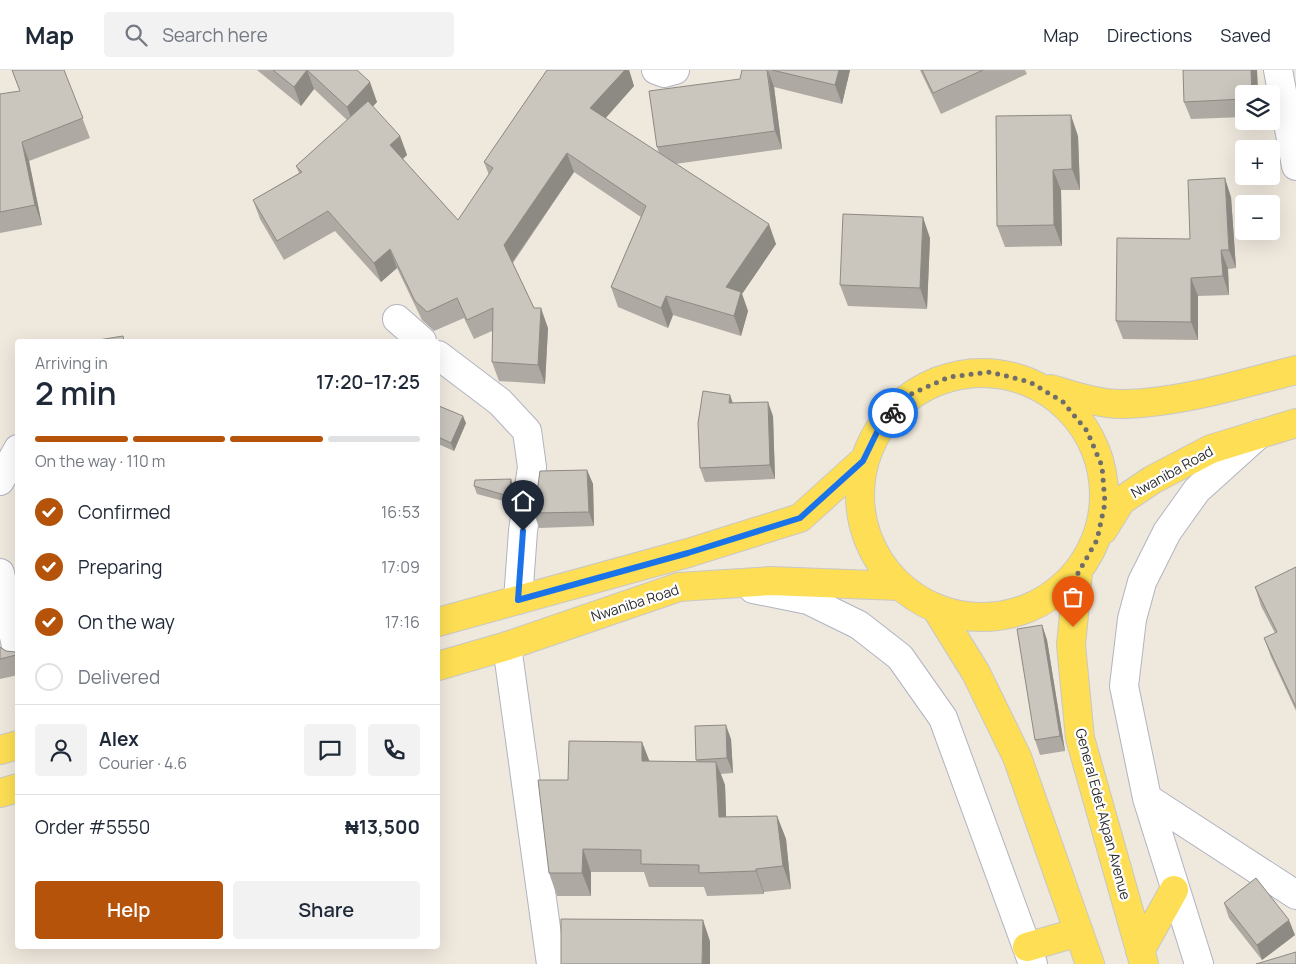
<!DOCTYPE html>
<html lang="en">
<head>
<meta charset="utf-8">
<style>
  :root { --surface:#fff; --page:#f2f2f3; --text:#1f2937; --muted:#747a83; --line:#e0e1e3; --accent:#b45309 }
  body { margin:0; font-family:Manrope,sans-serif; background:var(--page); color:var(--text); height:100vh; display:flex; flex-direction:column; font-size:19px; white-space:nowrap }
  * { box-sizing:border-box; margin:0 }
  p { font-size:16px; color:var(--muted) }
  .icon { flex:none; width:28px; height:28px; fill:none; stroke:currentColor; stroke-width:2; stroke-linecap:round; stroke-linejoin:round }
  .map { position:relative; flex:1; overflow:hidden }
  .side { position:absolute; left:15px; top:269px; width:425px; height:610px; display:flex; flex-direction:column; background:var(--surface); border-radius:5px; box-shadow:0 5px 20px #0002 }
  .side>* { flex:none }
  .buttons { position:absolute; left:1235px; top:15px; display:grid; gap:10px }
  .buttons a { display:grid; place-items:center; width:45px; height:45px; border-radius:5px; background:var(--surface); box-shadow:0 5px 20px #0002; font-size:25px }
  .pin { position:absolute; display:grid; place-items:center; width:42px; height:42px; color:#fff; margin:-51px -21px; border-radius:50% 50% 50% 0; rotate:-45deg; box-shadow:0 0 5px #0007 }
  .pin .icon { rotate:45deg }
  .courier { position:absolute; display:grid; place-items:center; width:50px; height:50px; margin:-25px; border:4px solid #1a73e8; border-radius:50%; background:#fff; color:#222; box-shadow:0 1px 6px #0007 }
  .overview em { font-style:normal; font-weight:600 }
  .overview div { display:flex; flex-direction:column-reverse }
  .overview { display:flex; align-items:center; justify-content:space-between; height:85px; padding:0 20px }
  h1 { font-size:32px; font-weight:600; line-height:38px }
  .bar { display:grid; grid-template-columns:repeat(4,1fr); gap:8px 5px; align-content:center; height:60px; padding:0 20px }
  .bar i { height:6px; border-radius:4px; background:var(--line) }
  .bar .on { background:var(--accent) }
  .bar p { grid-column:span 4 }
  .line { display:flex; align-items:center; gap:12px; padding:0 20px; border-top:1px solid var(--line) }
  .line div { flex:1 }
  .round { display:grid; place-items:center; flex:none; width:52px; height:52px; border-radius:5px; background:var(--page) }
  ol { padding:0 20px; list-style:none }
  li { display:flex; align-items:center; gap:15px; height:55px }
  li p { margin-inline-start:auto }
  li .icon { padding:5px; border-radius:50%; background:var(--accent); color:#fff; stroke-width:4 }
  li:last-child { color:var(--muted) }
  li i { width:28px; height:28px; border:2px solid var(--line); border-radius:50% }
  .action { display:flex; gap:10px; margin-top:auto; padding:10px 20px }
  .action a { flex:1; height:58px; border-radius:5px; background:var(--accent); color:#fff; font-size:20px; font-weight:600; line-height:58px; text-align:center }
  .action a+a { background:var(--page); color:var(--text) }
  header { display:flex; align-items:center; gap:30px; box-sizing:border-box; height:70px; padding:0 25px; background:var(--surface); border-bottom:1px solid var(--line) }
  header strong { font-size:24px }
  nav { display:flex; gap:28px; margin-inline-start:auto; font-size:18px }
  .search { width:350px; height:45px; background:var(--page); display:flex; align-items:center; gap:12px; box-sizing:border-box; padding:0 18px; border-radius:5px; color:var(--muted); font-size:19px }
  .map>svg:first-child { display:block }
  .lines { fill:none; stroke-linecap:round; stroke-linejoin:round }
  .minor-casing { stroke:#b1b3c1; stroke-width:30 }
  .major-casing { stroke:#c8c8c8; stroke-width:30 }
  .minor { stroke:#fff; stroke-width:28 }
  .major { stroke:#fdde54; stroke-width:28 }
  .wall { fill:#aea9a3 }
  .shaded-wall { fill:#8d8a84 }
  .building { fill:#cac5bd; stroke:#8d8a84 }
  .done { stroke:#706e6a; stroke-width:5; stroke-dasharray:0 9 }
  .route { stroke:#1a73e8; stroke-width:6 }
  .labels { text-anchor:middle; stroke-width:4.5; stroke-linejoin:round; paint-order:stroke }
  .street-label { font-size:14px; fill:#2c2c2c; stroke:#fff }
</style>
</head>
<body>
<header>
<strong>Map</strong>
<div class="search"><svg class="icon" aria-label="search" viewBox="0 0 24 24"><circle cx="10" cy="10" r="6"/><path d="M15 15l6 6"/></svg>Search here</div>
<nav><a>Map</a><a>Directions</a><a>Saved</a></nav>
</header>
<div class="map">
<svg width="1296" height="894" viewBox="0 0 1296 894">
  <rect width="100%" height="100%" fill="#efe8dd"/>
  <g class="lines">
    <defs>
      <path id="minor" d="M 656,0 L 664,3 L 675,0
        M 1278,0 L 1296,96
        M 397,249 L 422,271
        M 438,285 L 500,332 L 527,361 L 532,397 L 523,461 L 518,530
        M 0,411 L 18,379
        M 0,503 L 18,585
        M 753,519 L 808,530 L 859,555 L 900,587 L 943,648 L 1033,894
        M 507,576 L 551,894
        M 1147,728 L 1296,825
        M 1199,894 L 1147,728 L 1124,616 L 1132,549 L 1142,512 L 1167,462 L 1197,420 L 1259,364"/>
      <path id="major" d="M860 425a122 122 0 1 1 244 0a122 122 0 1 1-244 0Z
        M 1051,319 C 1074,326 1101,335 1126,334 C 1184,332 1240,314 1296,300
        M 1103,460 L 1121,431 L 1152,410 L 1211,379 L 1296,353
        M 1078,503 L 1071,575 L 1080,668 L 1144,894
        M 937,540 L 976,603 L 1017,687 L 1090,894
        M 438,552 L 688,483 L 800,448 L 863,391
        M 438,596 L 507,576 L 679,517 L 771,511 L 899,516
        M 0,680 L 18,675
        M 0,723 L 18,718
        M 1027,877 L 1079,862
        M 1140,881 L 1174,820"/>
    </defs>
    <!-- minor casing -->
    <use href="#minor" class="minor-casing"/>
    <!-- major casing -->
    <use href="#major" class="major-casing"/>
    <!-- minor -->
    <use href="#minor" class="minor"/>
    <!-- major -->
    <use href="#major" class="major"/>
  </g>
  <!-- wall -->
  <path class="wall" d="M 12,0 L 64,0 L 90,68 L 29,91 L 42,155 L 0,163 L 0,24 L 20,21 Z
    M 257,0 L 357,0 L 377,32 L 372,37 L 400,66 L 407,85 L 403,89 L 458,150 L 489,105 L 484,92 L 547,0 L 629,0 L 634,16 L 605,48 L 659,83 L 657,77 L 740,9 L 742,0 L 850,0 L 842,34 L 774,17 L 782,79 L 675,94 L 776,174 L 742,224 L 748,241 L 741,266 L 673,245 L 668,258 L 618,237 L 611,217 L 641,147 L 574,102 L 513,193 L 534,238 L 548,258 L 545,314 L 499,311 L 492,292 L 492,261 L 474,269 L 464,248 L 434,261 L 422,250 L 397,198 L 381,212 L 335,161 L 284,190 L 260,149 L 253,130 L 299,103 L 296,96 L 347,50 L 314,19 L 301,36 Z
    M 920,0 L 1025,0 L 1027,4 L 941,44 Z
    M 1183,0 L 1257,0 L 1258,24 L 1244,24 L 1244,47 L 1191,49 L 1184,32 Z
    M 1078,66 L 1080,120 L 1061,120 L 1062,176 L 1005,177 L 997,156 Z
    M 1231,127 L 1236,198 L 1228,199 L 1229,225 L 1198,226 L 1198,270 L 1123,269 L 1116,251 L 1190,169 Z
    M 930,168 L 927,239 L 848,236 L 840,215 Z
    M 733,333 L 773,346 L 775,409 L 705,412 L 700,398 Z
    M 438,340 L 466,353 L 454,381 L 438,374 Z
    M 587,400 L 593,414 L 594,456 L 539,458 L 534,443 Z
    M 511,409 L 513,417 L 511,433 L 477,424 L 474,416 Z
    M 1296,497 L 1296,641 L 1271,587 L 1264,568 L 1275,563 L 1261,536 L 1255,517 Z
    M 1042,555 L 1047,570 L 1065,681 L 1040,685 L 1035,670 Z
    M 0,576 L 0,577 L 6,581 L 15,582 L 18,588 L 18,605 L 0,609 Z
    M 731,669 L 733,703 L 721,704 L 725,715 L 726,747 L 777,746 L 786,769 L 791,819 L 764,822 L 764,824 L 707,826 L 704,817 L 649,817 L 644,802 L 591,802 L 591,826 L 557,826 L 549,803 L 568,710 L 642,672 L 649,691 L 697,692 L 696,690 Z
    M 1224,833 L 1295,865 L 1262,890 L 1229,848 Z"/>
  <!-- shaded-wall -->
  <path class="shaded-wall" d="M 307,0 L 314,19 L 301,36 L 294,17 Z
    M 625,0 L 629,0 L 634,16 L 597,58 L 590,38 Z
    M 768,0 L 774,17 L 782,79 L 775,61 Z
    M 839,0 L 850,0 L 842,34 L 835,15 Z
    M 1251,0 L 1257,0 L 1258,24 L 1252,24 Z
    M 370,12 L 377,32 L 354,56 L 347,37 Z
    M 1071,45 L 1078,66 L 1080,120 L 1072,99 Z
    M 400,66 L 407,85 L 397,94 L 390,75 Z
    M 22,72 L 29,91 L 42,155 L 35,135 Z
    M 567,83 L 574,102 L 511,194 L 504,175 Z
    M 1053,100 L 1061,120 L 1062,176 L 1054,155 Z
    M 1225,108 L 1231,127 L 1236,198 L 1229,180 Z
    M 923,147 L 930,168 L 927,239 L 920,218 Z
    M 769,154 L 776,174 L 742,224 L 748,241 L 741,266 L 734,246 L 726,217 Z
    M 390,179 L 397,198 L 381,212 L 374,193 Z
    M 1221,180 L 1228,199 L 1229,225 L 1223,206 Z
    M 1191,208 L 1198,226 L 1198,270 L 1191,252 Z
    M 666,226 L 673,245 L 668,258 L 661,238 Z
    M 541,238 L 548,258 L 545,314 L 538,295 Z
    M 730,325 L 735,339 L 729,333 Z
    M 768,332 L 773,346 L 775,409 L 770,395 Z
    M 463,346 L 466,353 L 454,381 L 451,373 Z
    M 587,400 L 593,414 L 594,456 L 589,442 Z
    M 511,409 L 513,417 L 511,433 L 508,426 Z
    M 1042,555 L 1047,570 L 1065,681 L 1060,666 Z
    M 726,655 L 731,669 L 733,703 L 727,688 Z
    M 642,672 L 651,695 L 642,691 Z
    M 716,692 L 725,715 L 727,770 L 719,747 Z
    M 777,746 L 786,769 L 791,819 L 783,796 Z
    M 583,779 L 591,802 L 591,826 L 582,803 Z
    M 756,799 L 764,822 L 764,824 L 756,801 Z
    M 703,850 L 710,871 L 710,894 L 702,894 Z
    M 1289,850 L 1295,865 L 1262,890 L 1257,875 Z"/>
  <!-- building -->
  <path class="building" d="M 12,0 L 64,0 L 83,48 L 22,72 L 35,135 L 0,142 L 0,24 L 20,21 Z
    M 273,0 L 357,0 L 370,12 L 347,37 L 307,0 L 294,17 Z
    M 547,0 L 625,0 L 590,38 L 769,154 L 726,217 L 741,222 L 734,246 L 666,226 L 661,238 L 611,217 L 646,136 L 567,83 L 504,175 L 534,238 L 541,238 L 538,295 L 492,292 L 493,238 L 467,250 L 457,228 L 427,242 L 415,231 L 390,179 L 374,193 L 328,141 L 277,171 L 253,130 L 302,102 L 296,96 L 368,31 L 400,66 L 390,75 L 458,150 L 493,98 L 484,92 Z
    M 742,0 L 767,0 L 775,61 L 657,77 L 649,21 L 740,9 Z
    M 772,0 L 839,0 L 835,15 Z
    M 922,0 L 983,0 L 933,23 Z
    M 1183,0 L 1251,0 L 1252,24 L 1244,24 L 1244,29 L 1184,32 Z
    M 1071,45 L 1072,99 L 1053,100 L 1054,155 L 997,156 L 996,46 Z
    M 1225,108 L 1229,180 L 1221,180 L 1223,206 L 1191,208 L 1191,252 L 1116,251 L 1117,168 L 1190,169 L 1188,110 Z
    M 843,144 L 923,147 L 920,218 L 840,215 Z
    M 123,266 L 124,271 L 92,271 Z
    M 703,321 L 730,325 L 729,333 L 768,332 L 770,395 L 700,398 L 698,353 Z
    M 439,336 L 463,346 L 451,373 L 438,367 L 438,340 Z
    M 587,400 L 589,442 L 534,443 L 540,401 Z
    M 511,409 L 508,426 L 474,416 L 475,410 Z
    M 1296,497 L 1296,637 L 1264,568 L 1277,562 L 1255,517 Z
    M 1042,555 L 1060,666 L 1035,670 L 1017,559 Z
    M 0,577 L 6,581 L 15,582 L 16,585 L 0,589 Z
    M 726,655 L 727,688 L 696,690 L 695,656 Z
    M 569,671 L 642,672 L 642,691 L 716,692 L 719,747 L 777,746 L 783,796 L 756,799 L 756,801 L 699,803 L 699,795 L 641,794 L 641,780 L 583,779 L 582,803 L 549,803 L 538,710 L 568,710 Z
    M 1256,808 L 1289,850 L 1257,875 L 1224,833 Z
    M 561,849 L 703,850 L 702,894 L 561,894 Z
    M 1296,882 L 1296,894 L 1256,894 Z"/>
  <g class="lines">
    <!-- done -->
    <path class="done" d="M 893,343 L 911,324 L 949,307 L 990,302 L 1030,312 L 1063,332 L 1087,361 L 1102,396 L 1105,433 L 1097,470 L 1078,503 L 1073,557"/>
    <!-- route -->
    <path class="route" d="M 523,461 L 518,530 L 688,483 L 800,448 L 863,391 L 881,354 L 893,343"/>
  </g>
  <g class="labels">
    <!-- street labels -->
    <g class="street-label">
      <text transform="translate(1172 402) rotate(-29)" y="5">Nwaniba Road</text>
      <text transform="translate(635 533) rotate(-18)" y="5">Nwaniba Road</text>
      <text transform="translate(1103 744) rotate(75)" y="5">General Edet Akpan Avenue</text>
    </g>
  </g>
</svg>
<div class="buttons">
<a><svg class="icon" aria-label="layers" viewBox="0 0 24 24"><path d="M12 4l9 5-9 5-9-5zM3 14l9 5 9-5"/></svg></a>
<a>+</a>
<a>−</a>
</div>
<div class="pin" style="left:1073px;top:557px;background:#ea580c"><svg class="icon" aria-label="bag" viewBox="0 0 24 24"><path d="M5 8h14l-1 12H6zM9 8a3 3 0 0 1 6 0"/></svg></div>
<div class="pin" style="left:523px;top:461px;background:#1f2937"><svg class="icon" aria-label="home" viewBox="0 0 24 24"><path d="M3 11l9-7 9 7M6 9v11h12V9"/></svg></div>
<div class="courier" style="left:893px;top:343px"><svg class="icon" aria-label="bike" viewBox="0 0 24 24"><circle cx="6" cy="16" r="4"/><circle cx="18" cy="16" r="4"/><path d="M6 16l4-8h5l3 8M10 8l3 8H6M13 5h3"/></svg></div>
<section class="side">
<div class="overview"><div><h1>2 min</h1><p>Arriving in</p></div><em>17:20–17:25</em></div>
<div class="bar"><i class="on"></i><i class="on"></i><i class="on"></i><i></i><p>On the way · 110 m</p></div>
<ol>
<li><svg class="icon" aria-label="check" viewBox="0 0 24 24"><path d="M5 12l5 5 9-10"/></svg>Confirmed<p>16:53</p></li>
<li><svg class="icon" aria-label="check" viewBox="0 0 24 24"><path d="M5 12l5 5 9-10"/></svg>Preparing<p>17:09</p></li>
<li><svg class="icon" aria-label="check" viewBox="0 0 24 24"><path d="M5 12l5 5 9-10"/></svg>On the way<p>17:16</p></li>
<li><i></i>Delivered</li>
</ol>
<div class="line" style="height:90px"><a class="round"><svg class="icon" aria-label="person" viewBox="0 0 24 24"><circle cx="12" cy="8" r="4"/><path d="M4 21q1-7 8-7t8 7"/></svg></a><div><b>Alex</b><p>Courier · 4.6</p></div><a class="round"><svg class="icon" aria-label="chat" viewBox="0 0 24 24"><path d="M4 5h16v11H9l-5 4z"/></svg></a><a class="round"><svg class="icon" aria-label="phone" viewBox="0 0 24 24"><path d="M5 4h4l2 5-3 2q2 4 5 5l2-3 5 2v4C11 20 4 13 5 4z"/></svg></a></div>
<div class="line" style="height:65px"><div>Order #5550</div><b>₦13,500</b></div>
<div class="action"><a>Help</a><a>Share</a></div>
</section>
</div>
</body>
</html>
